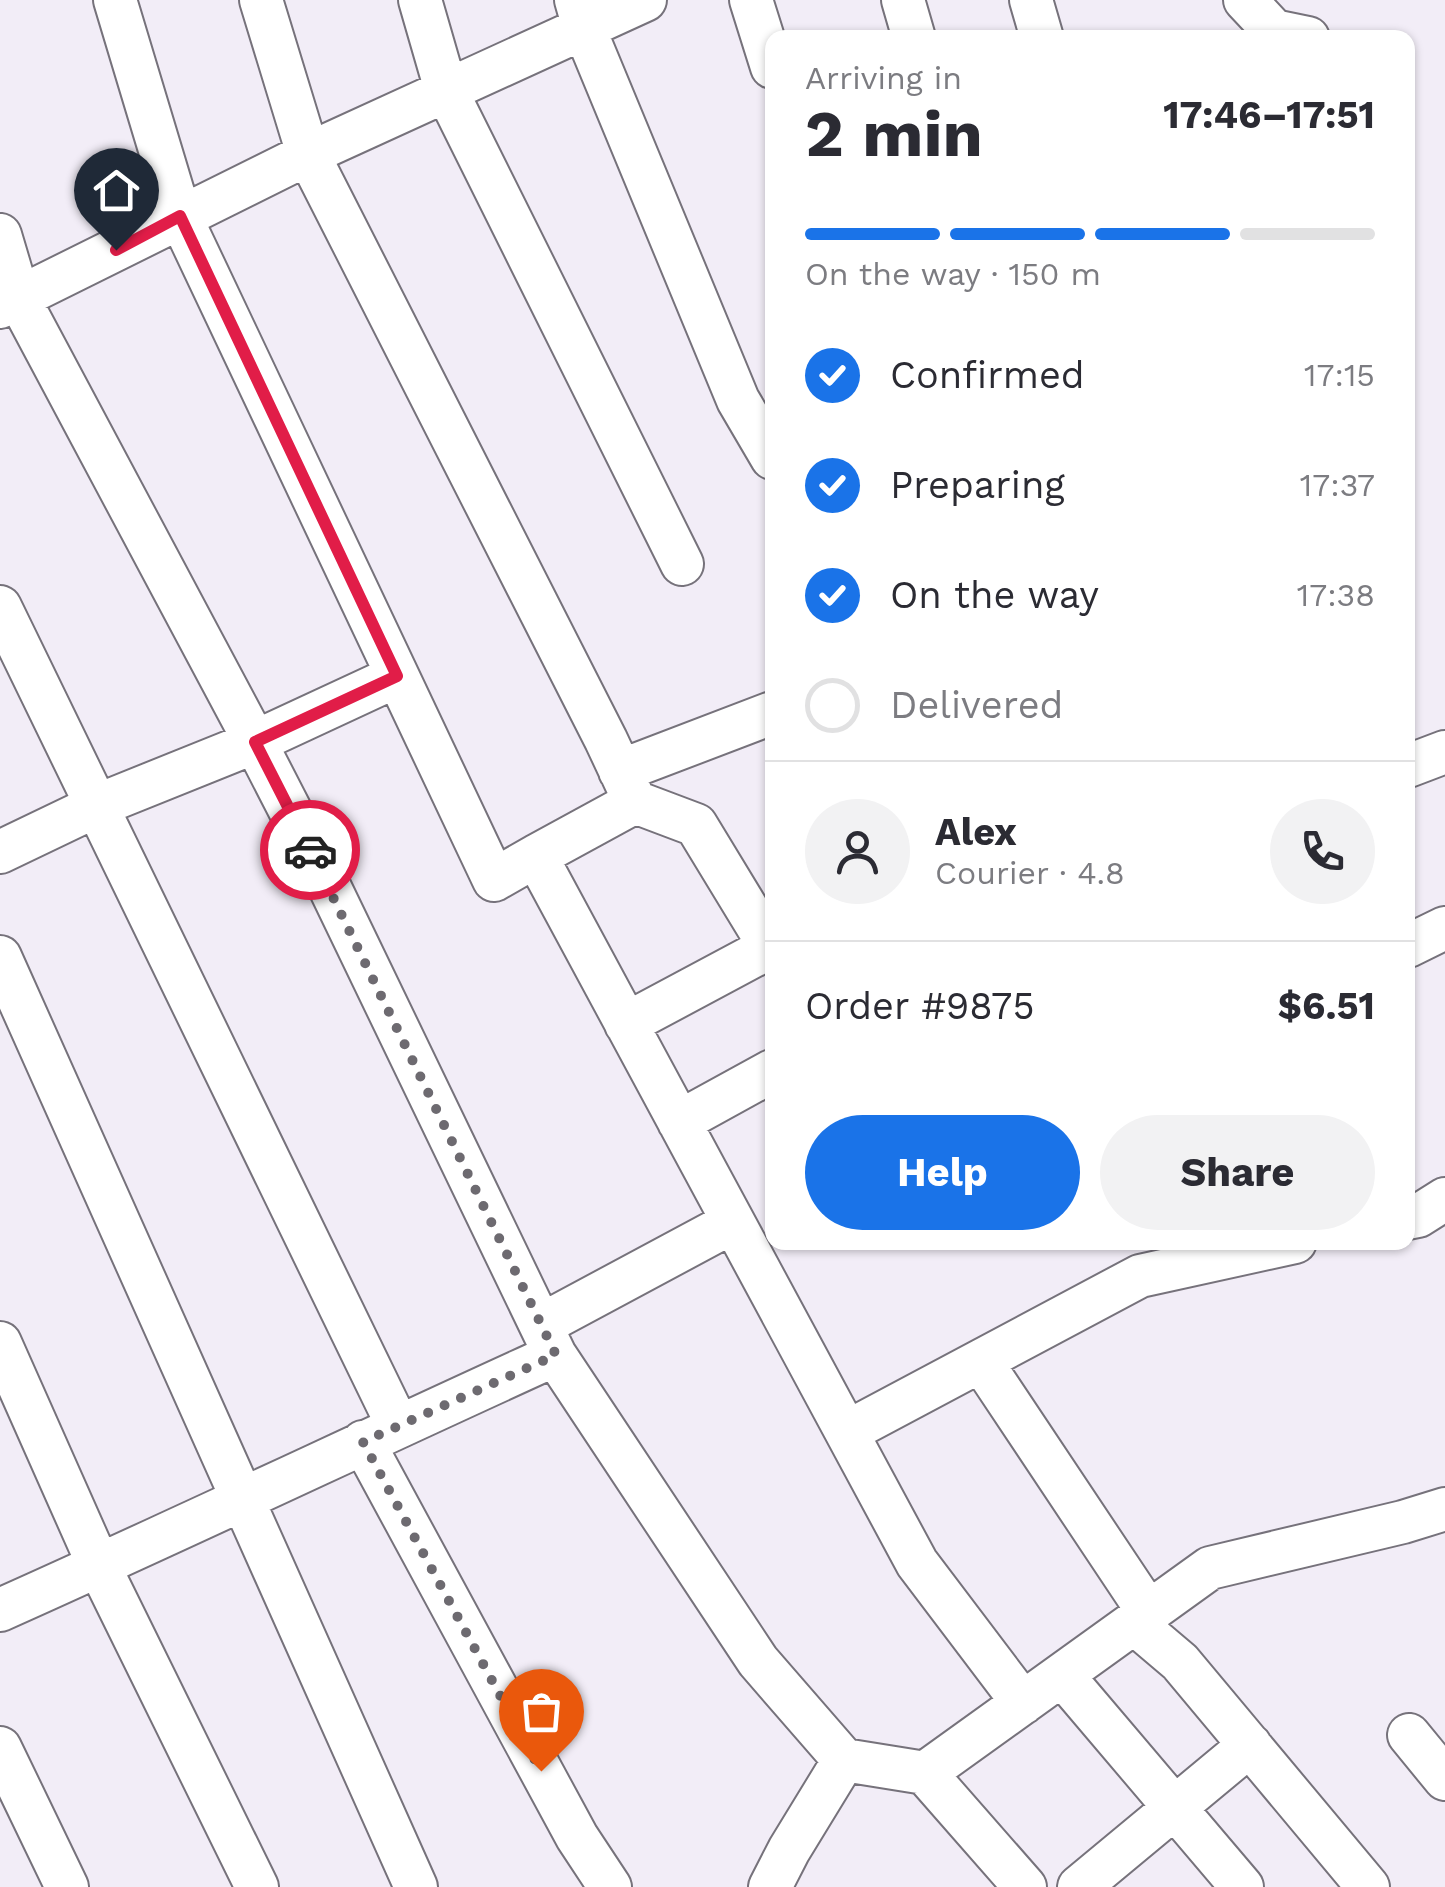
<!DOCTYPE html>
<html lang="en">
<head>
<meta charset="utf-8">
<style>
  :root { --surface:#fff; --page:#f2f2f3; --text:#2b2b33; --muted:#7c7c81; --line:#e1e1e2; --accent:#1a73e8 }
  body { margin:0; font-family:"Work Sans",sans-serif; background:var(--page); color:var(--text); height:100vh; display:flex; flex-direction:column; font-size:38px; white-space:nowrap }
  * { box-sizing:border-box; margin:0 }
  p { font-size:32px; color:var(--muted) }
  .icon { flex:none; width:55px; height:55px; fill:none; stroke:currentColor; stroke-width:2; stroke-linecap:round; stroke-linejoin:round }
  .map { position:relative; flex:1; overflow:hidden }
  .side { position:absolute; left:765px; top:30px; width:650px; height:1220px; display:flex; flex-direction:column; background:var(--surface); border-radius:20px; box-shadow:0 2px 8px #0004 }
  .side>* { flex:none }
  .pin { position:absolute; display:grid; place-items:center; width:85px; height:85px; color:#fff; margin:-102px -42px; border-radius:50% 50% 50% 0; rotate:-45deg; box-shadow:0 0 10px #0007 }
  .pin .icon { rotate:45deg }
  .courier { position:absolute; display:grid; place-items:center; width:100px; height:100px; margin:-50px; border:8px solid #e11d48; border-radius:50%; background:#fff; color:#222; box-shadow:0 2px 12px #0007 }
  .overview em { font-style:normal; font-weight:700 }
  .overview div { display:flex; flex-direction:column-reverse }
  .overview { display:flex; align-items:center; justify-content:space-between; height:170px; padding:0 40px }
  h1 { font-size:65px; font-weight:700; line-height:75px }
  .bar { display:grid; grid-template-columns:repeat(4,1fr); gap:15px 10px; align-content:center; height:120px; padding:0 40px }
  .bar i { height:12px; border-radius:8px; background:var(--line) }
  .bar .on { background:var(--accent) }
  .bar p { grid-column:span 4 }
  .line { display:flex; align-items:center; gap:25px; padding:0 40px; border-top:2px solid var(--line) }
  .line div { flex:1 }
  .round { display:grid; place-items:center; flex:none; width:105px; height:105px; border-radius:52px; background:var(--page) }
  ol { padding:0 40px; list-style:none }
  li { display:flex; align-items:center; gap:30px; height:110px }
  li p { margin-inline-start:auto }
  li .icon { padding:10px; border-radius:50%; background:var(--accent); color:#fff; stroke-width:4 }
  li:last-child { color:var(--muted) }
  li i { width:55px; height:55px; border:5px solid var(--line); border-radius:50% }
  .cta { display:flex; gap:20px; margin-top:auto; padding:20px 40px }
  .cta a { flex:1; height:115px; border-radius:60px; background:var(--accent); color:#fff; font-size:40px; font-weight:700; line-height:115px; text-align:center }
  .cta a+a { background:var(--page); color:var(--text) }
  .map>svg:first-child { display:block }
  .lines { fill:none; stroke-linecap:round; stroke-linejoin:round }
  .minor-casing { stroke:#76727b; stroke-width:46 }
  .minor { stroke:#fff; stroke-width:42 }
  .done { stroke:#6d6a70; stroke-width:10; stroke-dasharray:0 18 }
  .route { stroke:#e11d48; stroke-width:12 }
</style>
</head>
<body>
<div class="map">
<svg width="1445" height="1887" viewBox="0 0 1445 1887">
  <rect width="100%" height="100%" fill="#f2edf7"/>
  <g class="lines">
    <defs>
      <path id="minor" d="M 115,0 L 180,216 L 494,880 L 536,856 L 917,1563 L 1023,1703
        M 261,0 L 308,154 L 606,740 L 635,802 L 536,856
        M 420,0 L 446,90 L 682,564
        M 576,0 L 584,28 L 738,400 L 772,458
        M 751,0 L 772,67
        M 903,0 L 914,38
        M 1031,0 L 1042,38
        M 1245,0 L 1274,31 L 1308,38
        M 0,235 L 19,299 L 255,742 L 330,888 L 555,1355 L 758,1661 L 844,1760 L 925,1773 L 1025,1887
        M 0,307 L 308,154 L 645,0
        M 0,607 L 398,1426
        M 1408,766 L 1445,752
        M 620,771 L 772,713
        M 635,802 L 696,825 L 772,950
        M 0,852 L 96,806 L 255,742 L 397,676
        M 1408,946 L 1445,928
        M 0,957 L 416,1887
        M 626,1024 L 772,946
        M 679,1122 L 772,1071
        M 1408,1218 L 1418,1216 L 1445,1199
        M 541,1325 L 733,1222
        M 0,1343 L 99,1566 L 257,1887
        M 981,1361 L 1149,1613
        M 847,1432 L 1140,1276 L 1295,1242
        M 363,1442 L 577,1837 L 610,1887
        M 0,1610 C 186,1527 370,1439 555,1355
        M 1134,1623 L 1180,1662 L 1368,1887
        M 1062,1675 L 1242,1887
        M 1409,1735 L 1445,1779
        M 0,1748 L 67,1887
        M 925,1773 L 1210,1568 L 1403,1522 L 1445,1509
        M 770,1887 L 789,1850 L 844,1760
        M 1079,1887 L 1250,1745"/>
    </defs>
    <!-- minor casing -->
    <use href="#minor" class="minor-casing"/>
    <!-- minor -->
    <use href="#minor" class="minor"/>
  </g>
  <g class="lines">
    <!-- done -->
    <path class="done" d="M 310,850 L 556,1355 L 363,1442 L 541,1771"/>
    <!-- route -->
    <path class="route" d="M 116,250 L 180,216 L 397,676 L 255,742 L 310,850"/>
  </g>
</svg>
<div class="pin" style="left:541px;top:1771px;background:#ea580c"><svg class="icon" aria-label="bag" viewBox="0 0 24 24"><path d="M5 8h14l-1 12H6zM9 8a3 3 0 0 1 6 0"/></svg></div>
<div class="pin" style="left:116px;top:250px;background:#1f2937"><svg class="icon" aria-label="home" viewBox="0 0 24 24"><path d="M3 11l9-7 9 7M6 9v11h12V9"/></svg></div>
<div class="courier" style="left:310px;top:850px"><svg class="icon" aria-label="car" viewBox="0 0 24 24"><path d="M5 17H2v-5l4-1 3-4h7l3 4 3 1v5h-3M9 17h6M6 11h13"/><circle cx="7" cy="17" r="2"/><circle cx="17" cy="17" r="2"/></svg></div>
<section class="side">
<div class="overview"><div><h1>2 min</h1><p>Arriving in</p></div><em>17:46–17:51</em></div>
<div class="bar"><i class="on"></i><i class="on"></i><i class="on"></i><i></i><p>On the way · 150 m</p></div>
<ol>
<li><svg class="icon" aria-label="check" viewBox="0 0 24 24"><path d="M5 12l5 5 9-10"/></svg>Confirmed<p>17:15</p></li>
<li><svg class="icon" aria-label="check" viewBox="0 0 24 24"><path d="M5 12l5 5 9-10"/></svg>Preparing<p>17:37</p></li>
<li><svg class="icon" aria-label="check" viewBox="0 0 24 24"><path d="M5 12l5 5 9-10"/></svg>On the way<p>17:38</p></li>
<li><i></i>Delivered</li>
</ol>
<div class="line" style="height:180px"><a class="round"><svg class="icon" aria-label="person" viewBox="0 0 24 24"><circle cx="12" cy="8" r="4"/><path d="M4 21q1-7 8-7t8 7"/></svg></a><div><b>Alex</b><p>Courier · 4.8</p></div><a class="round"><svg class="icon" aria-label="phone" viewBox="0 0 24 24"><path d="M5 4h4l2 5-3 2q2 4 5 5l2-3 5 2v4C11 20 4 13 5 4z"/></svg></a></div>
<div class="line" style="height:130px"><div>Order #9875</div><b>$6.51</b></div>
<div class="cta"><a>Help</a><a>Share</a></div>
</section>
</div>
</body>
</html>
